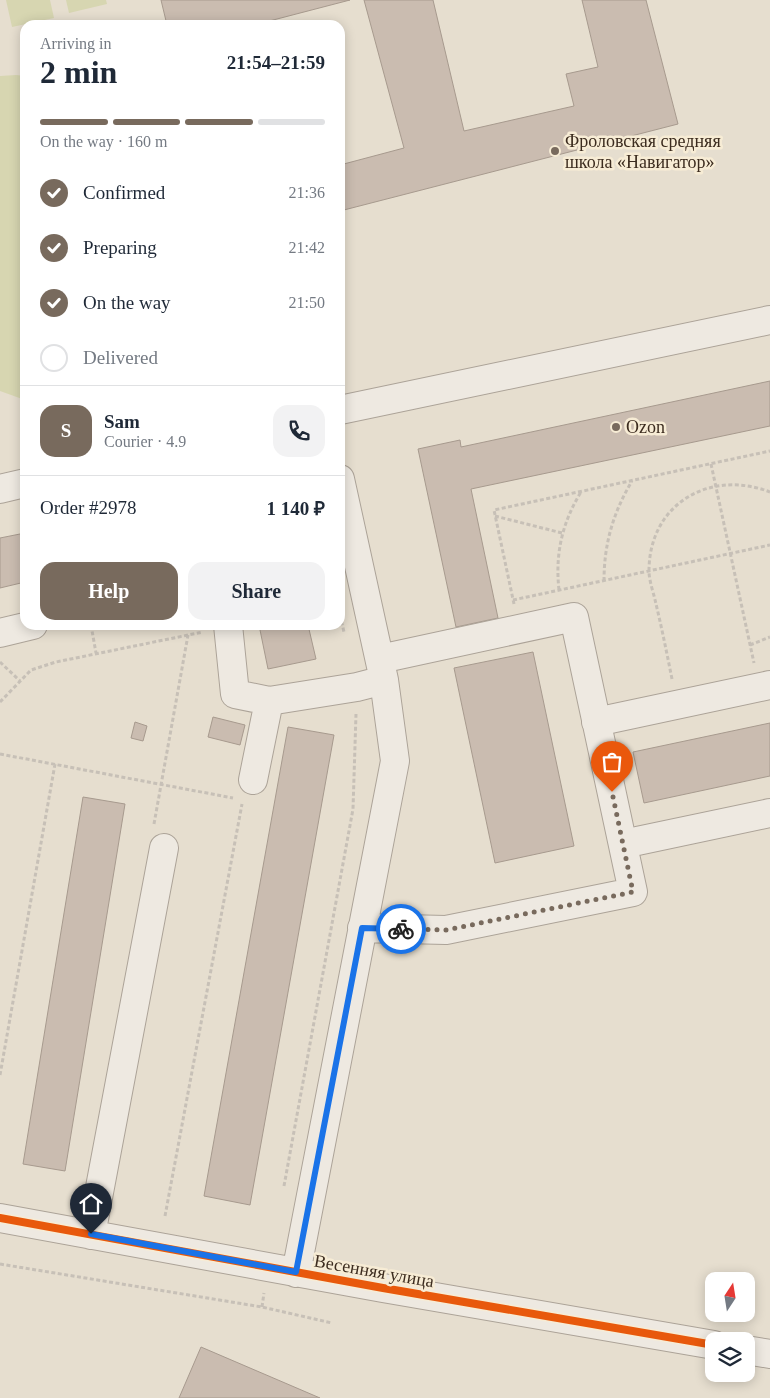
<!DOCTYPE html>
<html lang="en">
<head>
<meta charset="utf-8">
<style>
  :root { --surface:#fff; --page:#f2f2f3; --text:#1f2937; --muted:#747a83; --line:#e0e1e3; --accent:#786a5d }
  body { margin:0; font-family:Georgia,serif; background:var(--page); color:var(--text); height:100vh; display:flex; flex-direction:column; font-size:19px; white-space:nowrap }
  * { box-sizing:border-box; margin:0 }
  p { font-size:16px; color:var(--muted) }
  .icon { flex:none; width:28px; height:28px; fill:none; stroke:currentColor; stroke-width:2; stroke-linecap:round; stroke-linejoin:round }
  .map { position:relative; flex:1; overflow:hidden }
  .details { position:absolute; left:20px; top:20px; width:325px; height:610px; display:flex; flex-direction:column; background:var(--surface); border-radius:15px; box-shadow:0 2px 12px #0003 }
  .details>* { flex:none }
  .needle { width:32px; rotate:12deg }
  .fabs { position:absolute; left:705px; top:1272px; display:grid; gap:10px }
  .fabs a { display:grid; place-items:center; width:50px; height:50px; border-radius:10px; background:var(--surface); box-shadow:0 2px 12px #0003; font-size:25px }
  .pin { position:absolute; display:grid; place-items:center; width:42px; height:42px; color:#fff; margin:-51px -21px; border-radius:50% 50% 50% 0; rotate:-45deg; box-shadow:0 0 5px #0007 }
  .pin .icon { rotate:45deg }
  .courier { position:absolute; display:grid; place-items:center; width:50px; height:50px; margin:-25px; border:4px solid #1a73e8; border-radius:50%; background:#fff; color:#222; box-shadow:0 1px 6px #0007 }
  .headline em { font-style:normal; font-weight:700 }
  .headline div { display:flex; flex-direction:column-reverse }
  .headline { display:flex; align-items:center; justify-content:space-between; height:85px; padding:0 20px }
  h1 { font-size:32px; font-weight:700; line-height:38px }
  .bar { display:grid; grid-template-columns:repeat(4,1fr); gap:8px 5px; align-content:center; height:60px; padding:0 20px }
  .bar i { height:6px; border-radius:4px; background:var(--line) }
  .bar .active { background:var(--accent) }
  .bar p { grid-column:span 4 }
  .line { display:flex; align-items:center; gap:12px; padding:0 20px; border-top:1px solid var(--line) }
  .line div { flex:1 }
  .round { display:grid; place-items:center; flex:none; width:52px; height:52px; border-radius:15px; background:var(--page) }
  ol { padding:0 20px; list-style:none }
  li { display:flex; align-items:center; gap:15px; height:55px }
  li p { margin-inline-start:auto }
  li .icon { padding:5px; border-radius:50%; background:var(--accent); color:#fff; stroke-width:4 }
  li:last-child { color:var(--muted) }
  li i { width:28px; height:28px; border:2px solid var(--line); border-radius:50% }
  .cta { display:flex; gap:10px; margin-top:auto; padding:10px 20px }
  .cta a { flex:1; height:58px; border-radius:15px; background:var(--accent); color:#fff; font-size:20px; font-weight:700; line-height:58px; text-align:center }
  .cta a+a { background:var(--page); color:var(--text) }
  .map>svg:first-child { display:block }
  .green { fill:#d7d6b1 }
  .building { fill:#cabcb0; stroke:#a79a8e }
  .lines { fill:none; stroke-linecap:round; stroke-linejoin:round }
  .minor-casing { stroke:#aca398; stroke-width:30 }
  .path { stroke:#c7c0b7; stroke-width:3; stroke-dasharray:4 2.5; stroke-linecap:butt }
  .minor { stroke:#eee9e1; stroke-width:28 }
  .cycleway-casing { stroke:#f7ecd5; stroke-width:11 }
  .cycleway { stroke:#e8590c; stroke-width:8 }
  .done { stroke:#786a5d; stroke-width:5; stroke-dasharray:0 9 }
  .route { stroke:#1a73e8; stroke-width:6 }
  .poi-dot { fill:#786a5d; stroke:#f7ecd5; stroke-width:2 }
  .labels { text-anchor:middle; stroke-width:5; stroke-linejoin:round; paint-order:stroke }
  .poi-label { font-size:18px; fill:#3c2c1f; stroke:#f7ecd5; text-anchor:start }
  .street-label { font-size:18px; fill:#3c2c1f; stroke:#f7ecd5 }
</style>
</head>
<body>
<div class="map">
<svg width="770" height="1398" viewBox="0 0 770 1398">
  <rect width="100%" height="100%" fill="#e6decf"/>
  <!-- green -->
  <path class="green" d="M 6,0 L 50,0 L 54,18 L 12,27 Z
    M 66,0 L 106,0 L 107,4 L 69,13 Z
    M 16,75 L 25,76 L 25,400 L 0,391 L 0,76 Z"/>
  <!-- building -->
  <path class="building" d="M 161,0 L 350,0 L 254,25 L 167,25 Z
    M 364,0 L 433,0 L 464,131 L 574,106 L 566,74 L 598,67 L 582,0 L 646,0 L 678,124 L 340,211 L 340,165 L 404,148 Z
    M 770,381 L 770,426 L 471,489 L 498,618 L 456,627 L 418,449 L 460,440 L 461,447 Z
    M 25,533 L 25,582 L 0,588 L 0,538 Z
    M 259,625 L 308,625 L 316,659 L 268,669 Z
    M 533,652 L 574,846 L 495,863 L 454,668 Z
    M 213,717 L 245,725 L 240,745 L 208,737 Z
    M 135,722 L 147,726 L 143,741 L 131,738 Z
    M 770,723 L 770,776 L 644,803 L 633,752 Z
    M 288,727 L 334,735 L 250,1205 L 204,1196 Z
    M 83,797 L 125,804 L 65,1171 L 23,1164 Z
    M 201,1347 L 320,1398 L 179,1398 Z"/>
  <g class="lines">
    <defs>
      <path id="minor" d="M 340,410 L 770,320
        M 0,489 L 25,483
        M 228,625 L 235,694 L 269,701 L 357,687 L 384,680
        M 0,633 L 33,625
        M 596,722 L 770,685
        M 253,780 L 269,701
        M 623,844 L 770,813
        M 362,928 L 446,930 L 633,892 L 574,617 L 380,659
        M 0,1218 L 383,1288 L 714,1345
        M 91,1235 L 164,848
        M 296,1273 L 395,761 L 384,680 L 340,479
        M 746,1350 L 770,1354"/>
    </defs>
    <!-- minor casing -->
    <use href="#minor" class="minor-casing"/>
    <!-- path -->
    <path class="path" d="M 711,464 L 754,663
      M 495,516 L 562,533
      M 604,581 C 604,544 613,513 632,481
      M 559,590 C 555,554 562,523 581,492
      M 513,600 L 770,545
      M 514,604 L 494,510 L 770,451
      M 340,615 L 344,632
      M 91,625 L 96,653
      M 750,645 L 770,637
      M 0,662 L 20,681
      M 672,679 C 667,654 662,629 656,604 C 654,594 649,581 649,571 C 649,503 711,469 770,492
      M 0,702 L 31,670 L 56,662 L 203,632
      M 0,754 L 233,798
      M 154,824 L 188,635
      M 0,1075 L 55,764
      M 284,1186 L 353,809 L 356,714
      M 165,1216 L 242,804
      M 0,1264 L 262,1307 L 332,1323
      M 262,1307 L 264,1293"/>
    <!-- minor -->
    <use href="#minor" class="minor"/>
    <defs>
      <path id="cycleway" d="M 0,1218 L 383,1288 L 714,1345"/>
    </defs>
    <!-- cycleway casing -->
    <use href="#cycleway" class="cycleway-casing"/>
    <!-- cycleway -->
    <use href="#cycleway" class="cycleway"/>
  </g>
  <g class="lines">
    <!-- done -->
    <path class="done" d="M 401,929 L 446,930 L 633,892 L 612,792"/>
    <!-- route -->
    <path class="route" d="M 91,1234 L 296,1272 L 362,928 L 401,929"/>
  </g>
  <!-- markers -->
  <g class="poi-dot">
    <circle cx="555" cy="151" r="5"/>
    <circle cx="616" cy="427" r="5"/>
  </g>
  <g class="labels">
    <!-- poi labels -->
    <g class="poi-label">
      <text x="565" y="147">Фроловская средняя<tspan x="565" dy="21">школа «Навигатор»</tspan></text>
      <text x="626" y="433">Ozon</text>
    </g>
    <!-- street labels -->
    <g class="street-label">
      <text transform="translate(374 1271) rotate(10)" y="6">Весенняя улица</text>
    </g>
  </g>
</svg>
<div class="fabs">
<a><svg class="needle" viewBox="-14 -14 28 28"><path d="M0-13l5 13h-10z" fill="#e53935"/><path d="M0 13l5-13h-10z" fill="#747a83"/></svg></a>
<a><svg class="icon" aria-label="layers" viewBox="0 0 24 24"><path d="M12 4l9 5-9 5-9-5zM3 14l9 5 9-5"/></svg></a>
</div>
<div class="pin" style="left:612px;top:792px;background:#ea580c"><svg class="icon" aria-label="bag" viewBox="0 0 24 24"><path d="M5 8h14l-1 12H6zM9 8a3 3 0 0 1 6 0"/></svg></div>
<div class="pin" style="left:91px;top:1234px;background:#1f2937"><svg class="icon" aria-label="home" viewBox="0 0 24 24"><path d="M3 11l9-7 9 7M6 9v11h12V9"/></svg></div>
<div class="courier" style="left:401px;top:929px"><svg class="icon" aria-label="bike" viewBox="0 0 24 24"><circle cx="6" cy="16" r="4"/><circle cx="18" cy="16" r="4"/><path d="M6 16l4-8h5l3 8M10 8l3 8H6M13 5h3"/></svg></div>
<section class="details">
<div class="headline"><div><h1>2 min</h1><p>Arriving in</p></div><em>21:54–21:59</em></div>
<div class="bar"><i class="active"></i><i class="active"></i><i class="active"></i><i></i><p>On the way · 160 m</p></div>
<ol>
<li><svg class="icon" aria-label="check" viewBox="0 0 24 24"><path d="M5 12l5 5 9-10"/></svg>Confirmed<p>21:36</p></li>
<li><svg class="icon" aria-label="check" viewBox="0 0 24 24"><path d="M5 12l5 5 9-10"/></svg>Preparing<p>21:42</p></li>
<li><svg class="icon" aria-label="check" viewBox="0 0 24 24"><path d="M5 12l5 5 9-10"/></svg>On the way<p>21:50</p></li>
<li><i></i>Delivered</li>
</ol>
<div class="line" style="height:90px"><b class="round" style="background:var(--accent);color:#fff">S</b><div><b>Sam</b><p>Courier · 4.9</p></div><a class="round"><svg class="icon" aria-label="phone" viewBox="0 0 24 24"><path d="M5 4h4l2 5-3 2q2 4 5 5l2-3 5 2v4C11 20 4 13 5 4z"/></svg></a></div>
<div class="line" style="height:65px"><div>Order #2978</div><b>1 140 ₽</b></div>
<div class="cta"><a>Help</a><a>Share</a></div>
</section>
</div>
</body>
</html>
